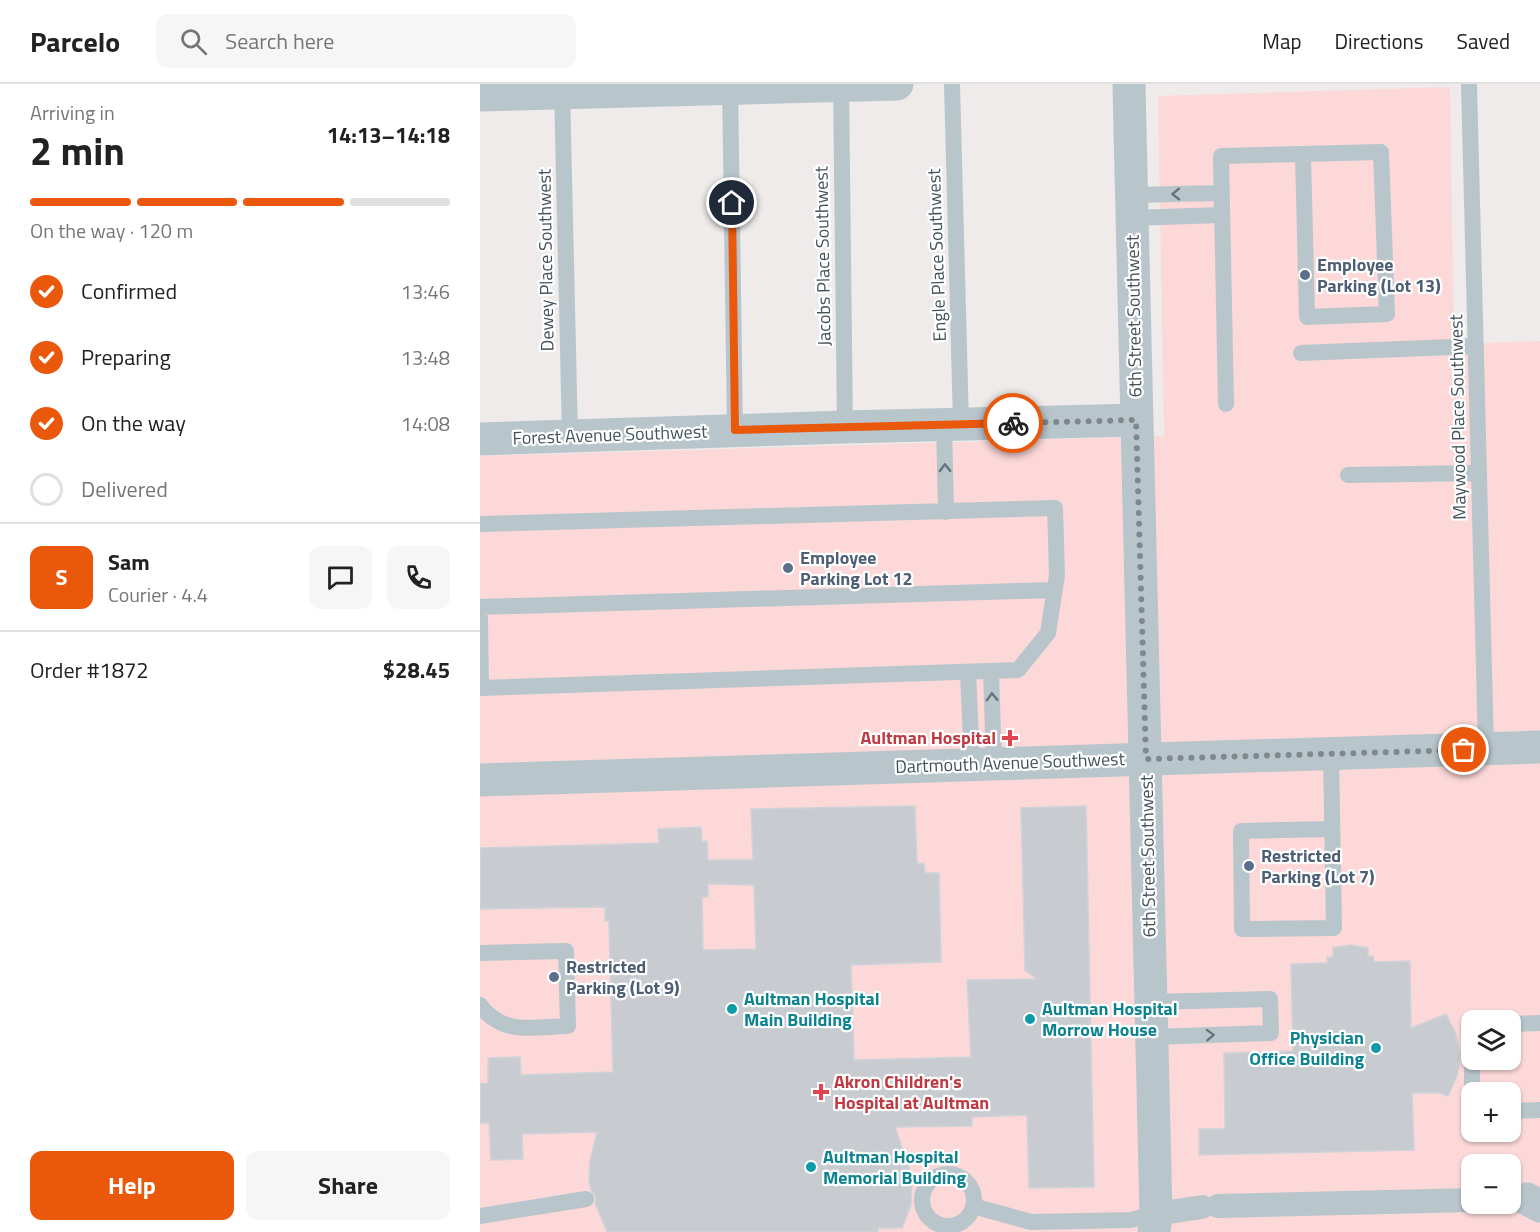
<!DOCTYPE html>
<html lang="en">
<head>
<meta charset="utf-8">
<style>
  :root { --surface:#fff; --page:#f6f6f6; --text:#222; --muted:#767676; --line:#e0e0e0; --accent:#ea580c }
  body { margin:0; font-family:"Titillium Web",sans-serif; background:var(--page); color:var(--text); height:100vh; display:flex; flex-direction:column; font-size:22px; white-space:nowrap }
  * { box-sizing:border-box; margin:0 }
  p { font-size:20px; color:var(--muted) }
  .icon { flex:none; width:33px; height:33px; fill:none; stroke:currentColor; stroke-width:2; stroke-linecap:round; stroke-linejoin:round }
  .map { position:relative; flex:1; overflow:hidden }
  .sheet { display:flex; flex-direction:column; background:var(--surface); width:480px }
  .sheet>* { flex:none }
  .fabs { position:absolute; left:981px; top:926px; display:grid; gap:12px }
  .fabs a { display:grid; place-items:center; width:60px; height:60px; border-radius:12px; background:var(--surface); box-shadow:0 2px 4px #0004; font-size:30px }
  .pin { position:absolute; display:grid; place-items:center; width:51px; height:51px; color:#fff; margin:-26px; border:3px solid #fff; border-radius:50%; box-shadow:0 2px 6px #0007 }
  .courier { position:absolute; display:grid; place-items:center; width:60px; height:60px; margin:-30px; border:4px solid #ea580c; border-radius:50%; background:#fff; color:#222; box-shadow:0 2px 8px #0007 }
  .overview em { font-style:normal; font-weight:700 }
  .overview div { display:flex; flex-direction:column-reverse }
  .overview { display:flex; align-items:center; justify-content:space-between; height:102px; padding:0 30px }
  h1 { font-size:39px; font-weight:700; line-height:45px }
  .bar { display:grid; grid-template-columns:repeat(4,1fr); gap:9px 6px; align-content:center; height:72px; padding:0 30px }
  .bar i { height:8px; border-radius:4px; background:var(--line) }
  .bar .active { background:var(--accent) }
  .bar p { grid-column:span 4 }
  .line { display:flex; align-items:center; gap:15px; padding:0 30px; border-top:2px solid var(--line) }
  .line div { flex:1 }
  .round { display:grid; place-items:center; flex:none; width:63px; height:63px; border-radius:12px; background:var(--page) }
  ol { padding:0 30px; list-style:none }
  li { display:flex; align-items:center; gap:18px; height:66px }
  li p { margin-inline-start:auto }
  li .icon { padding:6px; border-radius:50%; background:var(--accent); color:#fff; stroke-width:4 }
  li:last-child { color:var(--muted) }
  li i { width:33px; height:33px; border:3px solid var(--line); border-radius:50% }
  .button { display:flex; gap:12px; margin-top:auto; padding:12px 30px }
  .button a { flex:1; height:69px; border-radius:12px; background:var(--accent); color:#fff; font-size:24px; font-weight:700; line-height:69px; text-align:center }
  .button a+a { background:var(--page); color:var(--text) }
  header { display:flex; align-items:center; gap:36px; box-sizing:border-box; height:84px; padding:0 30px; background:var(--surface); border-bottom:2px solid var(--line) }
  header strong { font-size:28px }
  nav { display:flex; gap:33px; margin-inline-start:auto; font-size:21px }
  .search { width:420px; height:54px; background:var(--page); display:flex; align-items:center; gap:15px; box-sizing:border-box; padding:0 21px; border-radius:12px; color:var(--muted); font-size:22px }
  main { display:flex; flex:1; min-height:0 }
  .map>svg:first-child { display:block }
  .medical { fill:#fcd8d9; fill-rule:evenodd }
  .building { fill:#c8ccd1; stroke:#cfd3d8; stroke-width:1.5; fill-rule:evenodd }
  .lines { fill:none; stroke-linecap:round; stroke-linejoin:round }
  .service { stroke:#b8c6cc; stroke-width:16 }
  .pedestrian { stroke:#b8c6cc; stroke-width:24 }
  .minor { stroke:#b8c6cc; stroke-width:33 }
  .oneway { stroke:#66757c }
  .done { stroke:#7f888d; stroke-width:6; stroke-dasharray:0 10.8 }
  .route { stroke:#ea580c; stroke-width:8 }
  .service-dot { fill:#5c6f8a; stroke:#fff; stroke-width:2 }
  .health-dot { fill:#e0444e; stroke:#fff; stroke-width:2 }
  .culture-dot { fill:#0f9aa8; stroke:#fff; stroke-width:2 }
  .labels { text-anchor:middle; stroke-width:4.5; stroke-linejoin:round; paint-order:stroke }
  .street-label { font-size:18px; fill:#43525a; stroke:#fff }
  .service-label { font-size:18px; font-weight:bold; fill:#4e5e75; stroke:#fff; text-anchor:start }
  .health-label { font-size:18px; font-weight:bold; fill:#be3a42; stroke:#fff; text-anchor:end }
  .culture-label { font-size:18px; font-weight:bold; fill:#0d838f; stroke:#fff; text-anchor:start }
</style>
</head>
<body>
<header>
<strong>Parcelo</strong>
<div class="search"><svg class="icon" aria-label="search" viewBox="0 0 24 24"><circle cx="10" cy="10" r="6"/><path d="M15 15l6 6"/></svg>Search here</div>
<nav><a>Map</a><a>Directions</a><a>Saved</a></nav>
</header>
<main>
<section class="sheet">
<div class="overview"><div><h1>2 min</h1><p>Arriving in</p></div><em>14:13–14:18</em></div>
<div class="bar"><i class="active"></i><i class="active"></i><i class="active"></i><i></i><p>On the way · 120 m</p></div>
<ol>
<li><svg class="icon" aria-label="check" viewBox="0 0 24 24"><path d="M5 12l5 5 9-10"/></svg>Confirmed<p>13:46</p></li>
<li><svg class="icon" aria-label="check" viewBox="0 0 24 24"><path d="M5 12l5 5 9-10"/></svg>Preparing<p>13:48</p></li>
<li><svg class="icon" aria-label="check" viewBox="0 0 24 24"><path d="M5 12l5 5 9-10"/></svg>On the way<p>14:08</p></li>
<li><i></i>Delivered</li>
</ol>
<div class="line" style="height:108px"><b class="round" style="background:var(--accent);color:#fff">S</b><div><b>Sam</b><p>Courier · 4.4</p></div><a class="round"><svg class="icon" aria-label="chat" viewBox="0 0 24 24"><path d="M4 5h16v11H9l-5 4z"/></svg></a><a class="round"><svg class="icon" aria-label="phone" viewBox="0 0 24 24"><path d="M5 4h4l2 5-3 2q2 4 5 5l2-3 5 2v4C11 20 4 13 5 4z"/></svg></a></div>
<div class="line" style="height:78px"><div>Order #1872</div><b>$28.45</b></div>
<div class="button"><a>Help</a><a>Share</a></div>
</section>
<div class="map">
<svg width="1060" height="1148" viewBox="0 0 1060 1148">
  <rect width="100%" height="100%" fill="#efebeb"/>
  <!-- medical -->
  <path class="medical" d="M 970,3 L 974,260 L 1060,257 L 1060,1148 L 0,1148 L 0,372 L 684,352 L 678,12 ZM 992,936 L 1030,936 L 1030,975 L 992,975 ZM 992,1008 L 1030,1008 L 1030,1047 L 992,1047 ZM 992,1080 L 1030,1080 L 1030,1119 L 992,1119 Z"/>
  <!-- building -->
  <path class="building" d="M 435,722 L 437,780 L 444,779 L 445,789 L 459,789 L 461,878 L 371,881 L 374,976 L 491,973 L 487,896 L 557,895 L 545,886 L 541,724 L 606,722 L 614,1103 L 549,1104 L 547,1031 L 492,1033 L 492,1042 L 415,1043 L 432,1092 L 431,1121 L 422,1144 L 398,1144 L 398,1148 L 127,1148 L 115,1119 L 116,1113 L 111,1106 L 109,1096 L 110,1077 L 117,1048 L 42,1050 L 43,1075 L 11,1076 L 9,1039 L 0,1039 L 0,1000 L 8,999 L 8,974 L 40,973 L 41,991 L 133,988 L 129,837 L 125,837 L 125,823 L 0,825 L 0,764 L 179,759 L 178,745 L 221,743 L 222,758 L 227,757 L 228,776 L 273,776 L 271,725 ZM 228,800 L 274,801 L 276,865 L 223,866 L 222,813 L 228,813 Z
    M 870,861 L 888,864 L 888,872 L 893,872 L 894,878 L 930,877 L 931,944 L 966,930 L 976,950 L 980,971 L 979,982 L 977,992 L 968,1012 L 959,1009 L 932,1009 L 934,1066 L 719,1071 L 719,1045 L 745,1045 L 744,969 L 813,967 L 811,880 L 847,879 L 847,873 L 853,873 L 853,864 Z"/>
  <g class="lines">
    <!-- service -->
    <path class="service" d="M 250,0 L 255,346
      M 361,0 L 365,343
      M 472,0 L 481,340
      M 989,0 L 1006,665
      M 82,5 L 90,352
      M 652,111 L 741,109
      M 652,134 L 741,131
      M 821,269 L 996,262
      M 746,320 L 741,72 L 901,68 L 907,230 L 827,233 L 823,70
      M 464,341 L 466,428
      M 868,391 L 998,389
      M 0,440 L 575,424 L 577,491 L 568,549 L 538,586 L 1,604 L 0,534
      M 0,523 L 574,506
      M 511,587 L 514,680
      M 488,588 L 492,680
      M 851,669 L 854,844 L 762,845 L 761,747 L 852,745
      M 0,869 L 86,867 L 88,942 C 54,943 22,952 0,921
      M 671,918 L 790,915 L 791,949 L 672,953
      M 1030,940 L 1060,939
      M 992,949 L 992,969
      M 992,975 L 992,1008
      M 1030,1027 L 1060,1026
      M442 1116a26 26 0 1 1 52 0a26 26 0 1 1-52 0Z
      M 493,1122 L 551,1138 L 650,1136 L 676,1130
      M 0,1132 L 106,1115"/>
    <!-- pedestrian -->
    <path class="pedestrian" d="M 738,1122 L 992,1116
      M 676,1130 L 722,1123"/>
    <!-- minor -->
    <path class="minor" d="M 649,0 C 657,377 667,754 676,1130 L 674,1148
      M 0,11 L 417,0
      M 0,355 L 365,343 L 656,336
      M 0,696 L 1060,663
      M 1047,1115 L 1060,1122"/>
  </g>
  <!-- one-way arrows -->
  <defs><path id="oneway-chevron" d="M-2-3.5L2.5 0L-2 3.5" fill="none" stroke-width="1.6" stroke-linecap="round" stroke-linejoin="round" transform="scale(1.5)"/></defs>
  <g class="oneway">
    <use href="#oneway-chevron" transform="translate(696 110) rotate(179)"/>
    <use href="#oneway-chevron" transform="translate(465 384) rotate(-91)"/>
    <use href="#oneway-chevron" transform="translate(512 613) rotate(-92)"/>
    <use href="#oneway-chevron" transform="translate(730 951) rotate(-2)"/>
  </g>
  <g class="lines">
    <!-- done -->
    <path class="done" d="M 533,339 L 656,336 L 666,675 L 984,666"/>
    <!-- route -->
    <path class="route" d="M 252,119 L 255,346 L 533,339"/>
  </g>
  <!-- markers -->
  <g class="service-dot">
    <circle cx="825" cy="191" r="6"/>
    <circle cx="308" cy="484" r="6"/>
    <circle cx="769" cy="782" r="6"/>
    <circle cx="74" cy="893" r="6"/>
  </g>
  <g class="health-dot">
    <path d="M527 645h6v6h6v6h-6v6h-6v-6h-6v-6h6z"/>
    <path d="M338 999h6v6h6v6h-6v6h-6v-6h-6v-6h6z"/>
  </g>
  <g class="culture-dot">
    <circle cx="252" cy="925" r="6"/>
    <circle cx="550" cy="935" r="6"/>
    <circle cx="896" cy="964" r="6"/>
    <circle cx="331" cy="1083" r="6"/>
  </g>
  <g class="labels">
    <!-- street labels -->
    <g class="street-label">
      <text transform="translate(457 171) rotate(-92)" y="6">Engle Place Southwest</text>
      <text transform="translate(343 172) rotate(-91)" y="6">Jacobs Place Southwest</text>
      <text transform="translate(66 176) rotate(-91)" y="6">Dewey Place Southwest</text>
      <text transform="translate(654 232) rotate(-91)" y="6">6th Street Southwest</text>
      <text transform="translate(978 333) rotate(-91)" y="6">Maywood Place Southwest</text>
      <text transform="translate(130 351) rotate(-2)" y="6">Forest Avenue Southwest</text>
      <text transform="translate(530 679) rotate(-2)" y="6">Dartmouth Avenue Southwest</text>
      <text transform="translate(668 772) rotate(-91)" y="6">6th Street Southwest</text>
    </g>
    <!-- service labels -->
    <g class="service-label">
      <text x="837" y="187">Employee<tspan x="837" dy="21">Parking (Lot 13)</tspan></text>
      <text x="320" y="480">Employee<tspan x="320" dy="21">Parking Lot 12</tspan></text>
      <text x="781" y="778">Restricted<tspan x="781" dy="21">Parking (Lot 7)</tspan></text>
      <text x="86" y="889">Restricted<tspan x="86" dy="21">Parking (Lot 9)</tspan></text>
    </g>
    <!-- health labels -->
    <g class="health-label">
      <text x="516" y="660">Aultman Hospital</text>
      <text x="354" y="1004" text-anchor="start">Akron Children's<tspan x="354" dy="21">Hospital at Aultman</tspan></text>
    </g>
    <!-- culture labels -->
    <g class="culture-label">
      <text x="264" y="921">Aultman Hospital<tspan x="264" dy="21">Main Building</tspan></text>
      <text x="562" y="931">Aultman Hospital<tspan x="562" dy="21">Morrow House</tspan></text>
      <text x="884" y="960" text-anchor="end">Physician<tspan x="884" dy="21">Office Building</tspan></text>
      <text x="343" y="1079">Aultman Hospital<tspan x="343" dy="21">Memorial Building</tspan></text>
    </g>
  </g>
</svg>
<div class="fabs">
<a><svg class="icon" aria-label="layers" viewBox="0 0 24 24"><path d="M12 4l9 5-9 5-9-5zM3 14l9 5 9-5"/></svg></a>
<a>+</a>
<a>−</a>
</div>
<div class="pin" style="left:984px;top:666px;background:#ea580c"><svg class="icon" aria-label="bag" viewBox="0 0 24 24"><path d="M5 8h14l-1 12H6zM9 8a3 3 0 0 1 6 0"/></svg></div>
<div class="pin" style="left:252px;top:119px;background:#1f2937"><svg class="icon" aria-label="home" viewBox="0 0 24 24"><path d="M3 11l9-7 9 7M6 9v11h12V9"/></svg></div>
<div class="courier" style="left:533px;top:339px"><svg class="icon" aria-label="bike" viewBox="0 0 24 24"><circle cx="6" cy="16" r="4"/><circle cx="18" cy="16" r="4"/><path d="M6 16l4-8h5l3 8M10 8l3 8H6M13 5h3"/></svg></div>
</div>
</main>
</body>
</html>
